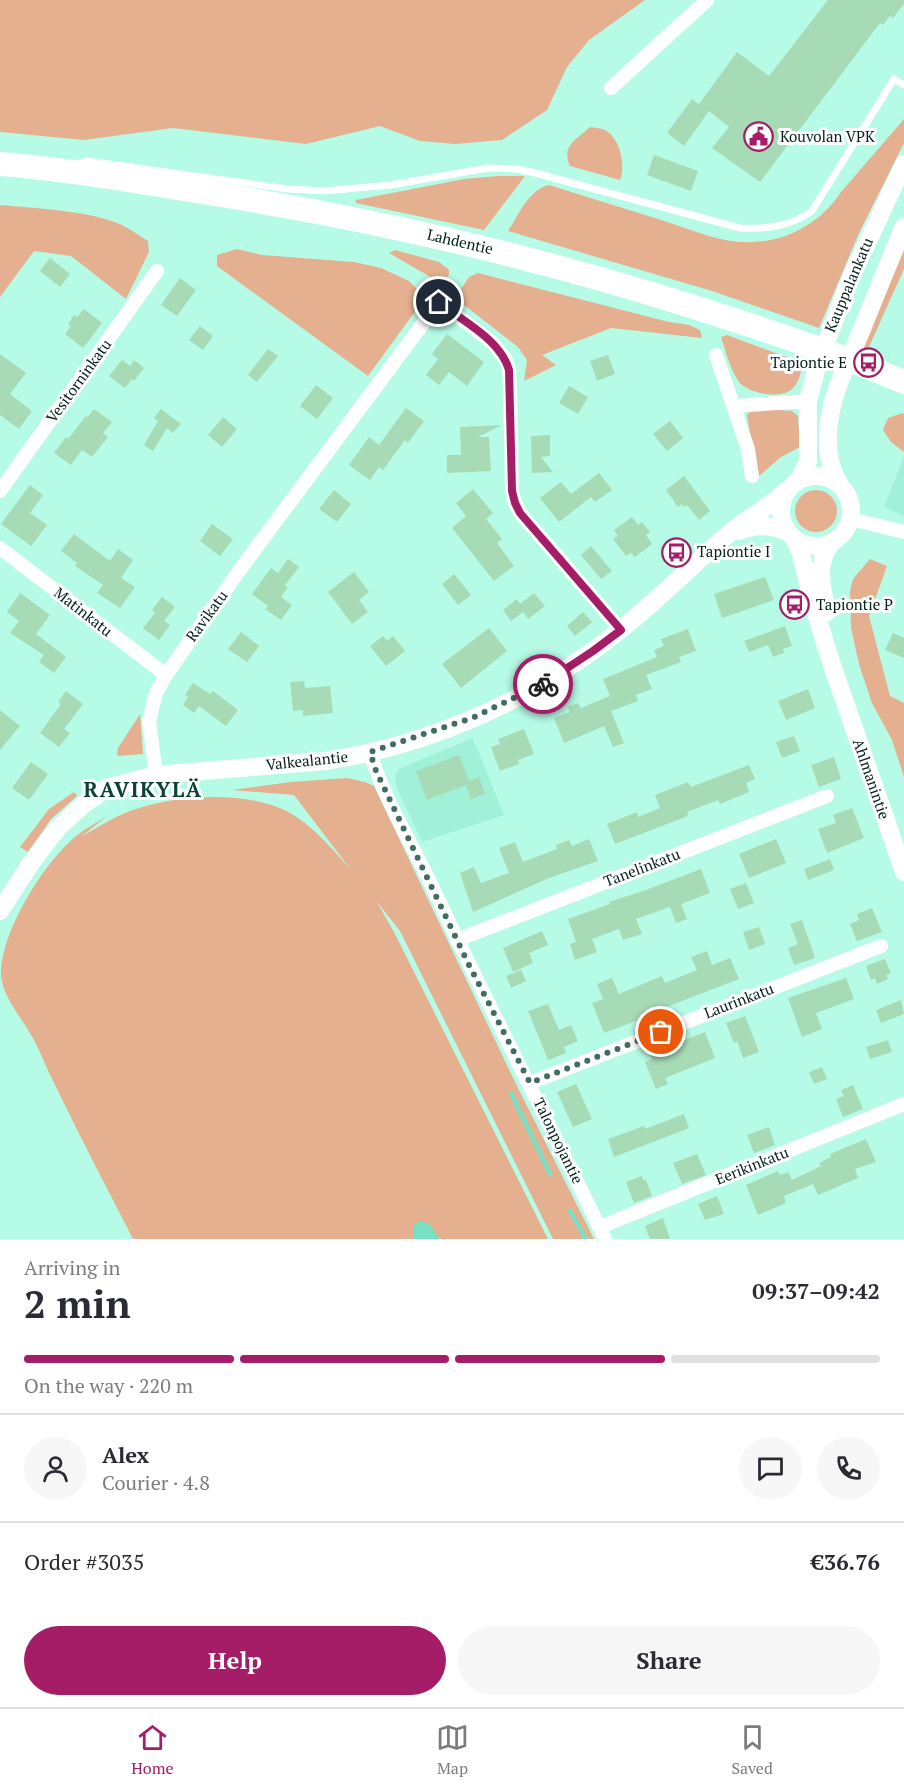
<!DOCTYPE html>
<html lang="en">
<head>
<meta charset="utf-8">
<style>
  :root { --surface:#fff; --page:#f7f7f7; --text:#2b2b33; --muted:#7c7c81; --line:#e1e1e2; --accent:#a51d67 }
  body { margin:0; font-family:"PT Serif",serif; background:var(--page); color:var(--text); height:100vh; display:flex; flex-direction:column; font-size:22px; white-space:nowrap }
  * { box-sizing:border-box; margin:0 }
  p { font-size:20px; color:var(--muted) }
  .icon { flex:none; width:33px; height:33px; fill:none; stroke:currentColor; stroke-width:2; stroke-linecap:round; stroke-linejoin:round }
  .map { position:relative; height:1239px; overflow:hidden }
  .drawer { display:flex; flex-direction:column; background:var(--surface); flex:1 }
  .drawer>* { flex:none }
  .pin { position:absolute; display:grid; place-items:center; width:51px; height:51px; color:#fff; margin:-26px; border:3px solid #fff; border-radius:50%; box-shadow:0 2px 6px #0007 }
  .courier { position:absolute; display:grid; place-items:center; width:60px; height:60px; margin:-30px; border:4px solid #a51d67; border-radius:50%; background:#fff; color:#222; box-shadow:0 2px 8px #0007 }
  .headline em { font-style:normal; font-weight:600 }
  .headline div { display:flex; flex-direction:column-reverse }
  .headline { display:flex; align-items:center; justify-content:space-between; height:102px; padding:0 24px }
  h1 { font-size:39px; font-weight:600; line-height:45px }
  .bar { display:grid; grid-template-columns:repeat(4,1fr); gap:9px 6px; align-content:center; height:72px; padding:0 24px }
  .bar i { height:8px; border-radius:4px; background:var(--line) }
  .bar .selected { background:var(--accent) }
  .bar p { grid-column:span 4 }
  .line { display:flex; align-items:center; gap:15px; padding:0 24px; border-top:2px solid var(--line) }
  .line div { flex:1 }
  .round { display:grid; place-items:center; flex:none; width:63px; height:63px; border-radius:32px; background:var(--page) }
  .action { display:flex; gap:12px; margin-top:auto; padding:12px 24px }
  .action a { flex:1; height:69px; border-radius:36px; background:var(--accent); color:#fff; font-size:24px; font-weight:600; line-height:69px; text-align:center }
  .action a+a { background:var(--page); color:var(--text) }
  .tab-bar { display:flex; justify-content:space-around; align-items:center; height:84px; border-top:2px solid var(--line); background:var(--surface); font-size:16px; color:var(--muted) }
  .tab-bar a { display:grid; justify-items:center; gap:3px }
  .tab-bar .selected { color:var(--accent) }
  .map>svg:first-child { display:block }
  .built { fill:#a1f1d9 }
  .green { fill:#e5b090 }
  .water { fill:#78e0c3 }
  .lines { fill:none; stroke-linecap:round; stroke-linejoin:round }
  .stream { stroke:#78e0c3; stroke-width:4.5 }
  .building { fill:#a7dbb6 }
  .lane { stroke:#fff; stroke-width:7 }
  .street { stroke:#fff; stroke-width:14 }
  .secondary { stroke:#fff; stroke-width:18 }
  .highway { stroke:#fff; stroke-width:24 }
  .done { stroke:#426d61; stroke-width:6; stroke-dasharray:0 10.8 }
  .route { stroke:#a51d67; stroke-width:8 }
  .labels { text-anchor:middle; stroke-width:6; stroke-linejoin:round; paint-order:stroke }
  .poi-label { font-size:15px; fill:#032019; stroke:#fff; text-anchor:start }
  .street-label { font-size:15px; fill:#032019; stroke:#fff }
  .district-label { font-size:21px; font-weight:bold; letter-spacing:1.5px; fill:#0a4235; stroke:#fff }
</style>
</head>
<body>
<div class="map">
<svg width="904" height="1239" viewBox="0 0 904 1239">
  <rect width="100%" height="100%" fill="#b6fbe6"/>
  <!-- built -->
  <path class="built" d="M 904,456 L 904,516 L 884,507 Z
    M 473,738 L 504,815 L 422,842 L 396,786 L 395,775 L 399,769 L 408,765 Z"/>
  <!-- green -->
  <path class="green" d="M 0,0 L 645,0 L 589,40 L 567,67 L 547,110 L 502,140 L 455,144 L 420,141 L 380,126 L 306,144 L 173,128 L 84,140 L 0,132 Z
    M 904,119 L 904,143 L 859,233 L 819,328 L 712,291 L 508,231 C 518,216 529,189 549,185 C 584,196 619,207 655,218 C 678,225 702,235 725,240 C 772,249 816,230 841,192 Z
    M 590,127 C 594,128 601,128 605,130 C 620,138 626,165 620,180 L 570,166 C 561,146 576,140 590,127 Z
    M 498,176 L 525,176 L 484,230 L 356,203 L 356,200 L 464,179 Z
    M 0,205 C 34,208 94,211 124,226 C 133,231 140,236 148,241 L 149,252 L 126,299 L 71,256 L 34,251 L 0,297 Z
    M 237,249 L 262,255 L 354,262 L 381,268 L 409,281 L 422,294 L 422,302 L 368,376 L 217,266 L 217,255 Z
    M 395,250 L 439,262 L 449,270 L 449,275 L 444,282 L 439,282 L 389,253 Z
    M 904,250 L 904,269 L 868,349 L 862,346 Z
    M 478,273 L 669,322 L 689,325 L 700,330 L 702,338 L 611,328 L 542,355 L 556,365 L 524,381 L 527,360 L 518,347 L 455,298 L 469,277 Z
    M 727,335 L 803,363 C 801,372 799,383 792,389 C 780,400 748,393 739,382 C 730,369 726,352 721,337 Z
    M 756,408 L 792,411 L 798,416 L 800,447 L 781,457 L 759,476 C 756,455 749,435 747,414 Z
    M 902,413 L 904,414 L 904,452 L 891,442 L 883,430 L 888,418 Z
    M795 511a21 21 0 1 1 42 0a21 21 0 1 1-42 0Z
    M 870,559 L 887,566 L 869,616 L 890,696 L 904,703 L 904,777 L 892,740 L 872,703 L 859,664 L 851,628 L 850,591 L 853,579 Z
    M 140,714 L 143,754 L 119,756 L 117,755 L 118,748 Z
    M 347,778 L 365,782 L 374,786 L 515,1082 L 594,1239 L 553,1239 L 400,931 L 377,902 L 395,934 L 548,1239 L 133,1239 C 107,1188 80,1137 55,1085 C 47,1070 42,1055 34,1040 C 23,1019 4,1000 1,976 C 0,932 46,858 80,833 C 88,827 98,822 107,816 L 82,836 C 101,826 118,814 139,808 C 184,794 255,790 295,816 C 317,830 334,851 351,870 L 294,795 L 232,790 L 291,782 Z
    M 74,792 L 77,796 L 51,819 L 28,852 L 20,847 L 49,809 Z"/>
  <!-- water -->
  <path class="water" d="M 419,1221 L 430,1224 L 439,1239 L 413,1239 L 413,1226 Z"/>
  <g class="lines">
    <!-- stream -->
    <path class="stream" d="M 511,1093 L 550,1174
      M 570,1211 L 586,1239"/>
  </g>
  <!-- building -->
  <path class="building" d="M 828,0 L 904,0 L 904,4 L 893,18 L 890,16 L 883,25 L 880,23 L 760,182 L 712,148 L 729,127 L 709,111 L 684,146 L 667,133 L 692,99 L 699,104 L 737,52 L 769,76 Z
    M 654,155 L 698,171 L 691,191 L 647,175 Z
    M 50,258 L 70,274 L 60,287 L 40,271 Z
    M 180,278 L 196,290 L 177,316 L 161,305 Z
    M 84,309 L 102,323 L 83,348 L 65,334 L 71,326 L 68,324 L 74,315 L 77,317 Z
    M 200,326 L 213,336 L 203,350 L 189,340 Z
    M 447,334 L 484,362 L 467,386 L 449,372 L 439,385 L 426,375 L 438,359 L 432,354 Z
    M 268,349 L 278,356 L 257,382 L 248,375 Z
    M 0,354 L 26,373 L 10,394 L 32,411 L 19,429 L 0,415 Z
    M 608,355 L 615,374 L 597,381 L 590,361 Z
    M 122,360 L 130,366 L 134,360 L 144,368 L 134,381 L 132,379 L 125,388 L 109,376 Z
    M 316,385 L 333,398 L 317,419 L 300,406 Z
    M 569,386 L 588,397 L 578,414 L 559,403 Z
    M 406,408 L 424,421 L 408,443 L 405,440 L 383,470 L 379,467 L 370,480 L 349,465 L 369,437 L 379,445 Z
    M 94,409 L 112,422 L 103,433 L 108,437 L 92,457 L 82,450 L 71,465 L 54,453 L 66,437 L 68,439 L 86,416 L 88,417 Z
    M 161,409 L 181,424 L 173,433 L 167,428 L 153,451 L 144,445 L 158,421 L 154,418 Z
    M 223,417 L 237,429 L 222,447 L 208,435 Z
    M 670,421 L 683,438 L 667,451 L 653,434 Z
    M 502,425 L 478,437 L 489,437 L 491,471 L 447,473 L 447,455 L 461,455 L 460,427 Z
    M 550,435 L 550,456 L 541,457 L 553,472 L 532,473 L 531,436 Z
    M 599,473 L 612,490 L 595,502 L 591,497 L 559,522 L 540,498 L 561,482 L 571,494 Z
    M 684,476 L 710,511 L 699,520 L 687,505 L 684,507 L 682,504 L 678,507 L 666,490 Z
    M 30,485 L 43,495 L 30,513 L 47,525 L 31,546 L 1,524 Z
    M 473,489 L 493,513 L 486,519 L 502,539 L 497,543 L 514,566 L 494,581 L 452,528 L 466,516 L 456,503 Z
    M 334,490 L 351,504 L 337,522 L 319,509 Z
    M 632,517 L 638,525 L 642,522 L 650,532 L 646,535 L 652,544 L 635,557 L 631,553 L 626,556 L 613,539 L 618,536 L 614,530 Z
    M 212,524 L 233,539 L 220,556 L 200,541 Z
    M 74,534 L 110,561 L 118,549 L 133,560 L 121,578 L 135,587 L 120,608 L 97,593 L 103,585 L 75,566 L 77,563 L 61,551 Z
    M 591,546 L 612,571 L 601,579 L 581,555 Z
    M 288,559 L 299,567 L 285,585 L 288,587 L 281,597 L 292,605 L 281,620 L 265,609 L 268,606 L 252,594 L 271,568 L 278,573 Z
    M 354,572 L 369,592 L 359,600 L 368,612 L 352,624 L 328,592 Z
    M 454,574 L 471,595 L 458,605 L 442,584 Z
    M 765,577 L 774,600 L 722,618 L 714,594 Z
    M 20,593 L 50,615 L 36,634 L 66,657 L 54,673 L 39,662 L 44,655 L 10,633 L 19,621 L 7,612 Z
    M 534,593 L 545,606 L 528,619 L 523,612 L 511,621 L 503,610 L 517,599 L 520,604 Z
    M 162,597 L 175,607 L 164,621 L 170,625 L 159,640 L 143,628 L 155,613 L 152,610 Z
    M 583,612 L 592,622 L 575,636 L 567,626 Z
    M 785,626 L 792,646 L 783,649 L 784,653 L 773,657 L 768,645 L 749,652 L 744,641 Z
    M 489,628 L 507,651 L 461,688 L 442,664 Z
    M 688,629 L 696,651 L 679,657 L 681,662 L 646,675 L 652,689 L 636,695 L 638,701 L 611,711 L 624,743 L 613,747 L 604,726 L 564,743 L 554,718 L 570,712 L 568,707 L 578,703 L 581,708 L 610,696 L 603,679 L 657,657 L 654,650 L 664,646 L 661,639 Z
    M 241,632 L 259,646 L 247,662 L 228,649 Z
    M 893,633 L 904,638 L 904,658 L 885,650 Z
    M 383,636 L 387,641 L 393,636 L 405,651 L 386,666 L 370,646 Z
    M 304,681 L 305,688 L 330,686 L 333,713 L 303,716 L 303,710 L 293,711 L 290,682 Z
    M 193,683 L 210,694 L 213,691 L 238,710 L 226,726 L 199,706 L 194,713 L 183,705 L 188,697 L 185,695 Z
    M 808,689 L 815,708 L 786,720 L 778,701 Z
    M 66,691 L 83,704 L 64,729 L 70,733 L 59,747 L 40,733 L 61,704 L 58,702 Z
    M 0,710 L 20,726 L 0,750 Z
    M 524,729 L 534,754 L 518,760 L 519,764 L 500,771 L 491,747 L 500,744 L 498,739 Z
    M 794,736 L 800,751 L 782,758 L 776,742 Z
    M 459,755 L 469,781 L 479,777 L 485,794 L 471,799 L 466,785 L 427,800 L 416,771 Z
    M 834,757 L 841,779 L 819,787 L 811,765 Z
    M 31,762 L 48,774 L 29,800 L 12,788 Z
    M 749,765 L 755,779 L 746,783 L 749,792 L 720,804 L 718,800 L 687,812 L 688,816 L 615,844 L 607,824 L 637,812 L 638,817 L 660,808 L 655,795 L 688,782 L 691,787 Z
    M 852,808 L 864,838 L 827,853 L 818,829 L 836,823 L 833,815 Z
    M 589,839 L 598,861 L 549,878 L 473,912 L 460,873 L 474,867 L 481,883 L 509,873 L 499,848 L 515,842 L 523,862 L 557,849 L 556,845 L 569,840 L 572,846 Z
    M 776,839 L 786,863 L 749,878 L 739,854 Z
    M 830,859 L 834,870 L 808,880 L 804,869 Z
    M 701,869 L 710,893 L 681,904 L 687,919 L 676,923 L 670,907 L 636,919 L 642,934 L 623,940 L 619,929 L 592,939 L 597,952 L 575,960 L 570,944 L 576,942 L 568,919 L 610,904 L 609,902 L 646,890 Z
    M 746,883 L 754,903 L 738,909 L 730,889 Z
    M 872,908 L 882,932 L 857,941 L 850,924 L 859,920 L 857,914 Z
    M 802,920 L 815,958 L 794,965 L 788,948 L 798,944 L 790,924 Z
    M 759,927 L 765,944 L 749,950 L 743,932 Z
    M 542,931 L 548,945 L 529,953 L 533,963 L 513,972 L 503,948 Z
    M 707,951 L 712,965 L 730,958 L 739,979 L 638,1018 L 638,1020 L 604,1033 L 592,1003 L 603,999 L 597,984 L 612,978 L 619,994 L 662,976 L 665,983 L 697,970 L 691,957 Z
    M 885,959 L 891,973 L 886,975 L 888,979 L 877,984 L 875,978 L 871,980 L 866,966 Z
    M 521,970 L 526,981 L 511,988 L 506,976 Z
    M 846,978 L 854,999 L 816,1013 L 822,1029 L 802,1037 L 788,998 Z
    M 901,1000 L 904,1014 L 881,1023 L 876,1010 Z
    M 548,1004 L 559,1030 L 571,1025 L 578,1041 L 564,1047 L 566,1053 L 548,1060 L 528,1011 Z
    M 745,1016 L 759,1052 L 743,1058 L 737,1041 L 734,1043 L 726,1023 Z
    M 705,1032 L 715,1058 L 665,1078 L 668,1084 L 656,1089 L 645,1062 L 652,1059 L 650,1054 Z
    M 888,1040 L 892,1052 L 870,1059 L 866,1047 Z
    M 822,1067 L 827,1079 L 814,1084 L 809,1072 Z
    M 576,1084 L 592,1119 L 573,1127 L 557,1092 Z
    M 853,1085 L 863,1109 L 843,1117 L 836,1099 L 844,1096 L 841,1090 Z
    M 684,1114 L 689,1128 L 614,1157 L 608,1139 L 644,1126 L 645,1129 Z
    M 769,1127 L 775,1145 L 754,1153 L 747,1135 Z
    M 866,1139 L 876,1162 L 855,1169 L 858,1178 L 818,1195 L 813,1184 L 784,1196 L 786,1203 L 758,1215 L 746,1185 L 778,1171 L 780,1175 L 788,1172 L 792,1180 L 821,1166 L 819,1163 L 831,1157 L 830,1154 Z
    M 697,1154 L 706,1175 L 682,1184 L 673,1163 Z
    M 642,1176 L 643,1180 L 646,1180 L 652,1196 L 634,1203 L 626,1182 Z
    M 717,1196 L 724,1214 L 705,1220 L 698,1204 Z
    M 663,1218 L 670,1239 L 650,1239 L 645,1226 Z"/>
  <g class="lines">
    <!-- lane -->
    <path class="lane" d="M 77,164 L 87,161 L 288,189 L 324,191 L 391,185 L 488,168 L 517,169 L 535,173 L 740,228 C 767,229 789,227 812,211 L 894,79 L 904,85"/>
    <!-- street -->
    <path class="street" d="M 611,88 L 707,0
      M 716,355 L 748,449 L 752,476
      M 734,406 L 808,401
      M 0,491 L 157,271
      M 851,519 L 904,532
      M 0,548 L 166,675
      M 370,752 C 383,797 411,842 431,884 C 487,1004 548,1120 605,1239
      M 156,775 L 149,721 L 156,693 L 166,675 L 236,575 L 439,302 L 493,343 L 506,360 L 509,370 L 510,388 L 512,491 L 515,503 L 520,513 L 621,630
      M 457,940 L 827,796
      M 530,1083 L 881,946
      M 600,1227 L 904,1104"/>
    <!-- secondary -->
    <path class="secondary" d="M781 511a35 35 0 1 1 70 0a35 35 0 1 1-70 0Z
      M 799,480 L 808,461 L 808,401 L 818,363 L 852,275 L 904,164
      M 840,485 C 830,469 827,452 828,433 C 829,397 849,361 862,329 C 876,295 889,261 904,227
      M 739,531 C 756,524 772,524 789,533
      M 795,540 L 801,554 L 813,603 L 831,662 L 904,872
      M 827,612 C 822,588 815,564 831,543
      M 0,911 L 31,863 L 57,829 L 84,804 L 107,788 L 156,775 L 325,761 C 432,745 536,698 620,630 C 657,601 690,567 726,536 C 745,519 769,508 787,490"/>
    <!-- highway -->
    <path class="highway" d="M 0,164 C 76,170 152,184 227,196 C 387,222 543,259 697,308 C 767,330 836,353 904,382"/>
  </g>
  <g class="lines">
    <!-- done -->
    <path class="done" d="M 543,684 L 472,718 L 370,752 L 376,771 L 469,965 L 530,1083 L 661,1032"/>
    <!-- route -->
    <path class="route" d="M 439,302 C 463,322 500,339 509,370 L 512,491 L 515,503 L 520,513 L 621,630 L 593,651 L 543,684"/>
  </g>
  <!-- icons -->
  <defs>
    <symbol id="civic-ring" viewBox="-11 -11 22 22"><circle r="9.5" fill="#fff" stroke="#a51d67" stroke-width="1.5"/><path d="M-.6-6.5H3V-4.5H.6V-3L4-1V1h2V6H-6V1h2V-1L-.6-3ZM-1.2 2.5V6h2.4V2.5Z" fill="#a51d67"/></symbol>
    <symbol id="bus-ring" viewBox="-11 -11 22 22"><circle r="9.5" fill="#fff" stroke="#a51d67" stroke-width="1.5"/><path d="M-5-6H5V4H4V6H2V4H-2V6H-4V4H-5ZM-3.5-4V0h7V-4ZM-3.5 1.2v1.5H-2V1.2ZM2 1.2v1.5H3.5V1.2Z" fill="#a51d67"/></symbol>
  </defs>
  <g fill-rule="evenodd">
    <use href="#civic-ring" x="742" y="120" width="33" height="33"/>
    <use href="#bus-ring" x="852" y="346" width="33" height="33"/>
    <use href="#bus-ring" x="660" y="536" width="33" height="33"/>
    <use href="#bus-ring" x="778" y="588" width="33" height="33"/>
  </g>
  <g class="labels">
    <!-- poi labels -->
    <g class="poi-label">
      <text x="780" y="142">Kouvolan VPK</text>
      <text x="847" y="368" text-anchor="end">Tapiontie E</text>
      <text x="697" y="557">Tapiontie I</text>
      <text x="816" y="610">Tapiontie P</text>
    </g>
    <!-- street labels -->
    <g class="street-label">
      <text transform="translate(460 242) rotate(13)" y="5">Lahdentie</text>
      <text transform="translate(849 285) rotate(-67)" y="5">Kauppalankatu</text>
      <text transform="translate(79 381) rotate(-54)" y="5">Vesitorninkatu</text>
      <text transform="translate(83 612) rotate(38)" y="5">Matinkatu</text>
      <text transform="translate(207 616) rotate(-54)" y="5">Ravikatu</text>
      <text transform="translate(307 761) rotate(-6)" y="5">Valkealantie</text>
      <text transform="translate(871 779) rotate(71)" y="5">Ahlmanintie</text>
      <text transform="translate(642 868) rotate(-21)" y="5">Tanelinkatu</text>
      <text transform="translate(739 1001) rotate(-21)" y="5">Laurinkatu</text>
      <text transform="translate(558 1141) rotate(64)" y="5">Talonpojantie</text>
      <text transform="translate(752 1166) rotate(-22)" y="5">Eerikinkatu</text>
    </g>
    <!-- district labels -->
    <g class="district-label">
      <text x="143" y="797">RAVIKYLÄ</text>
    </g>
  </g>
</svg>
<div class="pin" style="left:661px;top:1032px;background:#ea580c"><svg class="icon" aria-label="bag" viewBox="0 0 24 24"><path d="M5 8h14l-1 12H6zM9 8a3 3 0 0 1 6 0"/></svg></div>
<div class="pin" style="left:439px;top:302px;background:#1f2937"><svg class="icon" aria-label="home" viewBox="0 0 24 24"><path d="M3 11l9-7 9 7M6 9v11h12V9"/></svg></div>
<div class="courier" style="left:543px;top:684px"><svg class="icon" aria-label="bike" viewBox="0 0 24 24"><circle cx="6" cy="16" r="4"/><circle cx="18" cy="16" r="4"/><path d="M6 16l4-8h5l3 8M10 8l3 8H6M13 5h3"/></svg></div>
</div>
<section class="drawer">
<div class="headline"><div><h1>2 min</h1><p>Arriving in</p></div><em>09:37–09:42</em></div>
<div class="bar"><i class="selected"></i><i class="selected"></i><i class="selected"></i><i></i><p>On the way · 220 m</p></div>
<div class="line" style="height:108px"><a class="round"><svg class="icon" aria-label="person" viewBox="0 0 24 24"><circle cx="12" cy="8" r="4"/><path d="M4 21q1-7 8-7t8 7"/></svg></a><div><b>Alex</b><p>Courier · 4.8</p></div><a class="round"><svg class="icon" aria-label="chat" viewBox="0 0 24 24"><path d="M4 5h16v11H9l-5 4z"/></svg></a><a class="round"><svg class="icon" aria-label="phone" viewBox="0 0 24 24"><path d="M5 4h4l2 5-3 2q2 4 5 5l2-3 5 2v4C11 20 4 13 5 4z"/></svg></a></div>
<div class="line" style="height:78px"><div>Order #3035</div><b>€36.76</b></div>
<div class="action"><a>Help</a><a>Share</a></div>
</section>
<nav class="tab-bar">
<a class="selected"><svg class="icon" aria-label="home" viewBox="0 0 24 24"><path d="M3 11l9-7 9 7M6 9v11h12V9"/></svg>Home</a>
<a><svg class="icon" aria-label="map" viewBox="0 0 24 24"><path d="M3 6l6-2 6 2 6-2v14l-6 2-6-2-6 2zM9 4v14M15 6v14"/></svg>Map</a>
<a><svg class="icon" aria-label="saved" viewBox="0 0 24 24"><path d="M7 4h10v16l-5-4-5 4z"/></svg>Saved</a>
</nav>
</body>
</html>
